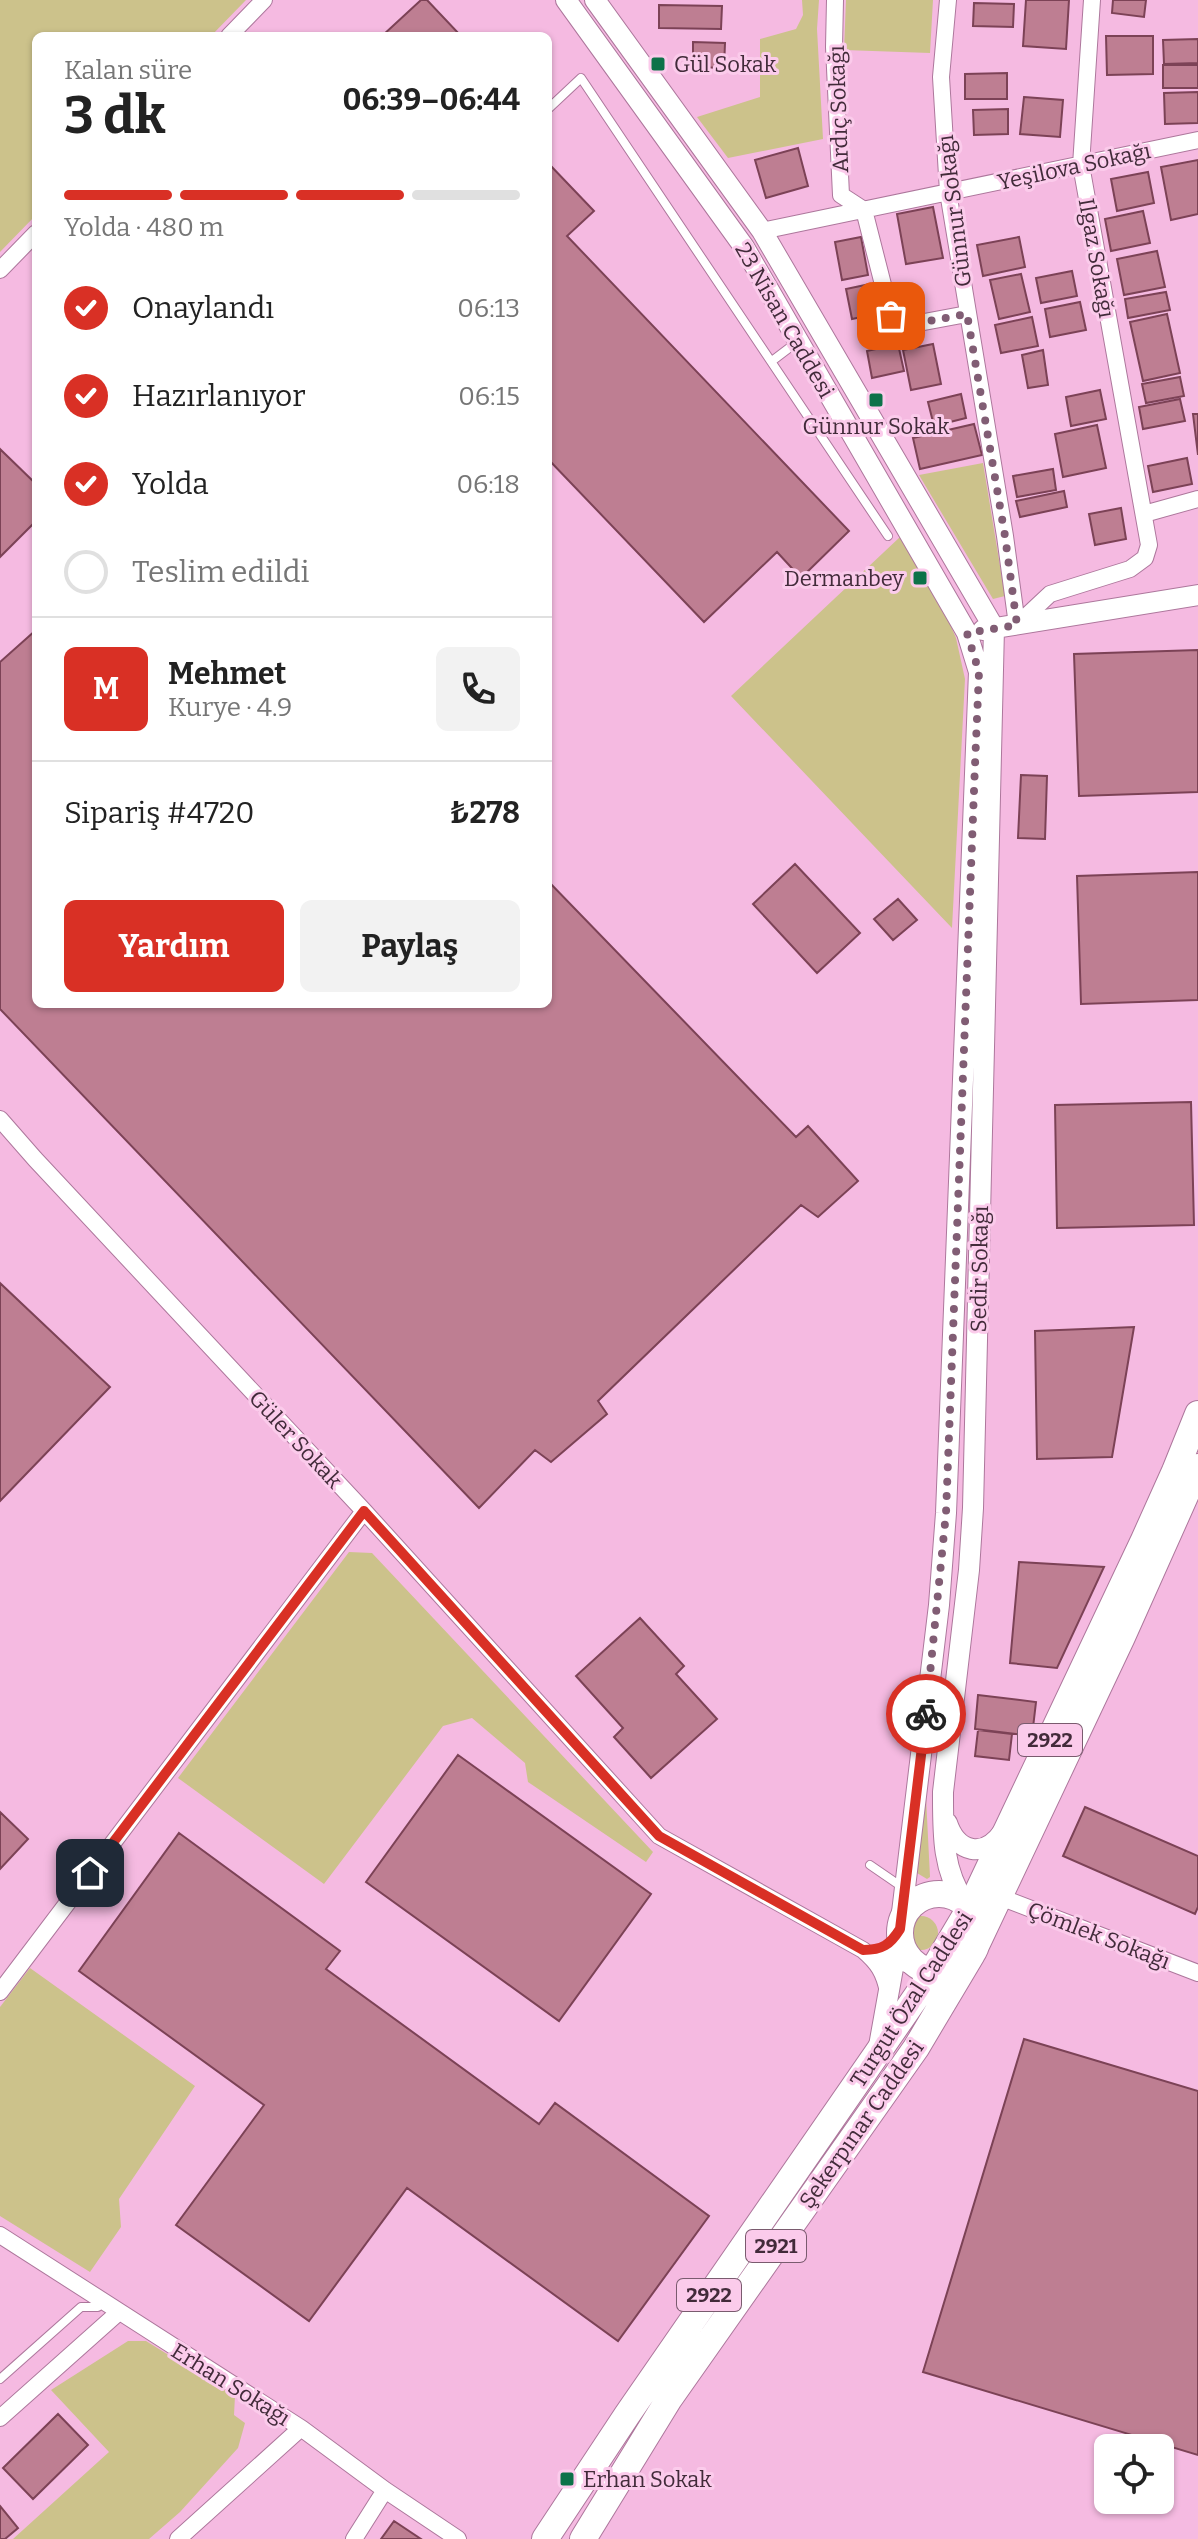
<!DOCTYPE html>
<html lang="tr">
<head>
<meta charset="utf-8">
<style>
  :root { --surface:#fff; --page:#f2f2f2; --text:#222; --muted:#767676; --line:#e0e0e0; --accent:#d93025 }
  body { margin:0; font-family:Bitter,serif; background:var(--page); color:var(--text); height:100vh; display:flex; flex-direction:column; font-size:30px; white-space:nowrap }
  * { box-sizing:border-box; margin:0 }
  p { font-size:26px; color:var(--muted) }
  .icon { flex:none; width:44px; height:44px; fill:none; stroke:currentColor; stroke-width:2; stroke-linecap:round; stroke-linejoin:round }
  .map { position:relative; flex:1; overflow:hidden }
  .panel { position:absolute; left:32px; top:32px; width:520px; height:976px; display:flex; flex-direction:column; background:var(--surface); border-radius:12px; box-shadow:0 2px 6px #0004 }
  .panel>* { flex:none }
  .buttons { position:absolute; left:1094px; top:2434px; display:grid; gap:16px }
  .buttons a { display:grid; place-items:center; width:80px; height:80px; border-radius:12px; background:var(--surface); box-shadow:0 2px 6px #0004; font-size:40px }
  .pin { position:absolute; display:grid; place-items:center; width:68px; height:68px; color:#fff; margin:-34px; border-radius:16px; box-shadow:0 4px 12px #0006 }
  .courier { position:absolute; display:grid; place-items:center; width:80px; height:80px; margin:-40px; border:6px solid #d93025; border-radius:50%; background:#fff; color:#222; box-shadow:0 2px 10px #0007 }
  .headline em { font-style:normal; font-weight:700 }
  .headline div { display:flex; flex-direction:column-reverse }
  .headline { display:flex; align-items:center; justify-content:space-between; height:136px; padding:0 32px }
  h1 { font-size:52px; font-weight:700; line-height:60px }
  .bar { display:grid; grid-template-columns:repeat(4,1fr); gap:12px 8px; align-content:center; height:96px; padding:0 32px }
  .bar i { height:10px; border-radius:6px; background:var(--line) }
  .bar .current { background:var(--accent) }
  .bar p { grid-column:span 4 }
  .line { display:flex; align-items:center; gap:20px; padding:0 32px; border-top:2px solid var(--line) }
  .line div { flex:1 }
  .round { display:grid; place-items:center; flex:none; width:84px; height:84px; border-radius:12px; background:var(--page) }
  ol { padding:0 32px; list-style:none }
  li { display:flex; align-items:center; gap:24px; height:88px }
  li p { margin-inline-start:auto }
  li .icon { padding:8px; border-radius:50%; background:var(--accent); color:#fff; stroke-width:4 }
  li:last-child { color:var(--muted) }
  li i { width:44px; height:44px; border:4px solid var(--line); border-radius:50% }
  .action { display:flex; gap:16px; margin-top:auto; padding:16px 32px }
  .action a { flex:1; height:92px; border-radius:12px; background:var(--accent); color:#fff; font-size:32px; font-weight:700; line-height:92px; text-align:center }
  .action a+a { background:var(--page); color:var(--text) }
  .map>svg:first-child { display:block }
  .green { fill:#ccc28b }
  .building { fill:#be7e92; stroke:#7c4256; stroke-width:2 }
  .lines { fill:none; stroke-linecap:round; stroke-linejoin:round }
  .service-casing { stroke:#ad779c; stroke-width:10 }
  .minor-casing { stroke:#ad779c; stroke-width:18 }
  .tertiary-casing { stroke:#ad779c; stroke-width:22 }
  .primary-casing { stroke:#ad779c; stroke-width:28 }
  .service { stroke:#fff; stroke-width:8 }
  .minor { stroke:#fff; stroke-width:16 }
  .tertiary { stroke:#fff; stroke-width:20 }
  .primary { stroke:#fff; stroke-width:26 }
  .done { stroke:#815d74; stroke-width:8; stroke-dasharray:0 14.4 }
  .route { stroke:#d93025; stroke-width:10 }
  .poi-dot { fill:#0d7249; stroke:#fbcbeb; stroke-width:3 }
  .labels { text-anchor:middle; stroke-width:6; stroke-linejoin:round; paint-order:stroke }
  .shield { fill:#fbcbeb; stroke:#7a5b6f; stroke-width:2 }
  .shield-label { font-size:20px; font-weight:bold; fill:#422b3a }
  .poi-label { font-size:22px; fill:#422b3a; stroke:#fbcbeb; text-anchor:start }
  .street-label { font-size:22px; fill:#422b3a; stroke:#fbcbeb }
</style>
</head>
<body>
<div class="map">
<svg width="1198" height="2539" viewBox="0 0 1198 2539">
  <rect width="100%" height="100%" fill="#f5bae1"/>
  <!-- green -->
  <path class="green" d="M 0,0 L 246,0 L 211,36 L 36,36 L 36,215 L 0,252 Z
    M 802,0 L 819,0 L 817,29 L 823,139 L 728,158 L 697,117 L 760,97 L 760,39 L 796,29 L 803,15 Z
    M 846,0 L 933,0 L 930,53 L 844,50 Z
    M 983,463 L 1005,596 L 993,599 L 919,475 Z
    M 900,537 L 947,617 L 956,638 L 965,679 L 952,928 L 731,696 Z
    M 349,1552 L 372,1553 L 653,1852 L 646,1862 L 528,1782 L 525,1763 L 472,1718 L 443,1726 L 324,1884 L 178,1778 Z
    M 926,1797 L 930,1877 L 927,1879 L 912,1870 Z
    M904 1933a17 17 0 1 1 34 0a17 17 0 1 1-34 0Z
    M 30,1968 L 195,2086 L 119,2199 L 121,2227 L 90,2272 L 0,2216 L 0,2007 Z
    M 128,2341 L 146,2341 L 235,2396 L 234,2415 L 245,2423 L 238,2448 L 180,2512 L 149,2539 L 13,2539 L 109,2452 L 51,2390 Z"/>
  <!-- building -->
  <path class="building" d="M 421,0 L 427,0 L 461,36 L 382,36 Z
    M 1026,0 L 1069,0 L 1066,49 L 1023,46 Z
    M 1113,0 L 1146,0 L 1144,17 L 1112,13 Z
    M 974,3 L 1014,4 L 1013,27 L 973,26 Z
    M 659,5 L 722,6 L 721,29 L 659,28 Z
    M 1106,36 L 1153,36 L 1153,74 L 1107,75 Z
    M 1198,39 L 1198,63 L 1164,64 L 1163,40 Z
    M 693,42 L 725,43 L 724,68 L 693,67 Z
    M 1163,65 L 1198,65 L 1198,88 L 1163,88 Z
    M 1007,73 L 1007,99 L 965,99 L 965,74 Z
    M 1198,92 L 1198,123 L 1165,124 L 1164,93 Z
    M 1024,97 L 1063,100 L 1060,137 L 1020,134 Z
    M 1008,109 L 1008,134 L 974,135 L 973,110 Z
    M 798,148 L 808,186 L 766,198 L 755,160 Z
    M 1198,160 L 1198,214 L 1171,220 L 1161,167 Z
    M 549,164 L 594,211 L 567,236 L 849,531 L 801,578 L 777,552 L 704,622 L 548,459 Z
    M 1148,172 L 1154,203 L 1117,211 L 1111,179 Z
    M 933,207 L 943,258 L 906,264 L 897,214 Z
    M 1143,211 L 1150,243 L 1111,251 L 1105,219 Z
    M 861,237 L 868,275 L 842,280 L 835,242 Z
    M 1019,237 L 1025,267 L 983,276 L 977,245 Z
    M 1157,251 L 1165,287 L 1124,295 L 1117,259 Z
    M 1072,271 L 1077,296 L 1041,303 L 1036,278 Z
    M 1021,274 L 1030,312 L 999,319 L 990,280 Z
    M 870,284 L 876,314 L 852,319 L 846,289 Z
    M 1166,292 L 1170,310 L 1128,318 L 1125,299 Z
    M 1080,302 L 1086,330 L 1050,337 L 1045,309 Z
    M 1167,314 L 1180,373 L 1143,381 L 1130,322 Z
    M 1032,317 L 1038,346 L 1001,353 L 995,325 Z
    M 898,344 L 904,371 L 872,378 L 867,351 Z
    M 933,344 L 941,384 L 911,390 L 903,350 Z
    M 1043,350 L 1048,385 L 1028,388 L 1022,355 Z
    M 1180,377 L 1184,396 L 1146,403 L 1142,384 Z
    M 1100,390 L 1106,419 L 1071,426 L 1066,397 Z
    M 961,394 L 966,418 L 934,426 L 928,402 Z
    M 1180,399 L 1185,421 L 1143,429 L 1139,407 Z
    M 1193,414 L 1198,414 L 1198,455 Z
    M 974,424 L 982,455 L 920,469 L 913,438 Z
    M 1097,425 L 1106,468 L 1063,477 L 1055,434 Z
    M 0,449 L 36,484 L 36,521 L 0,557 Z
    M 1187,458 L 1192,484 L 1153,492 L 1148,466 Z
    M 1053,469 L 1056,490 L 1017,497 L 1013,476 Z
    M 1064,491 L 1067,507 L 1020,517 L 1016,501 Z
    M 1121,508 L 1126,539 L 1095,545 L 1089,514 Z
    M 36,630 L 36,1004 L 548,1004 L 548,881 L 796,1137 L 808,1126 L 858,1181 L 818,1217 L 801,1205 L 598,1401 L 607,1414 L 551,1462 L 535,1450 L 479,1508 L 0,1009 L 0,662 Z
    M 1198,650 L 1198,792 L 1079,796 L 1074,654 Z
    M 1021,775 L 1047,776 L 1045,839 L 1018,838 Z
    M 795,864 L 860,933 L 817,973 L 753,904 Z
    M 1198,872 L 1198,1000 L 1081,1004 L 1077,876 Z
    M 898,899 L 917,920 L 893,940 L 874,919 Z
    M 1191,1102 L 1194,1225 L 1057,1228 L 1055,1105 Z
    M 0,1283 L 110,1387 L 0,1501 Z
    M 1134,1327 L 1112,1457 L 1037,1459 L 1035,1331 Z
    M 1019,1562 L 1104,1567 L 1057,1668 L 1010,1663 Z
    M 640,1618 L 684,1666 L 676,1674 L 717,1719 L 651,1778 L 614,1737 L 623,1728 L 576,1676 Z
    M 978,1695 L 1036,1702 L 1032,1736 L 975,1729 Z
    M 978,1730 L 1012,1734 L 1009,1760 L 975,1756 Z
    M 458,1755 L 651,1894 L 559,2021 L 366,1882 Z
    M 1085,1807 L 1198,1856 L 1198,1907 L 1195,1914 L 1063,1856 Z
    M 0,1812 L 28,1839 L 0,1869 Z
    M 179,1833 L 340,1951 L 326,1969 L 539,2124 L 555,2103 L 709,2216 L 618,2341 L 407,2188 L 309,2321 L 176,2225 L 264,2105 L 79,1971 Z
    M 1024,2039 L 1198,2091 L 1198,2455 L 923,2372 Z
    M 58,2414 L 88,2445 L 33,2499 L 3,2468 Z
    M 0,2506 L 18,2528 L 5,2539 L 0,2539 Z
    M 394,2521 L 421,2539 L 381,2539 Z"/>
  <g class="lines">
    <defs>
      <path id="service" d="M 548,109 L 581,78 L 888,536
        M 772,361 L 797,342
        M 870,1865 L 905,1889 L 938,1894
        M 0,2379 L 81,2307 L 98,2307 L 100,2301"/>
      <path id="minor" d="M 835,0 L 834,47 L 841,195 L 864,210 L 891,316 L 908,325 L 967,314
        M 948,0 L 941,77 L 948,192 L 1005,536 L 1017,625
        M 229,36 L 264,0
        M 762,231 L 1198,140
        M 0,270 L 36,233
        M 1144,514 L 1198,499
        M 1017,625 L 1050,594 L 1130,569 L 1145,558 L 1149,545 L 1081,165 L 1092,0
        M 0,1119 L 35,1159 L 364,1511 L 659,1836 L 863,1950 C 878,1963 884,1972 888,1992
        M 1000,1897 L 1198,1973
        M 884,1957 L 926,1970
        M 0,1992 L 364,1511
        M 0,2235 L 301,2428 L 385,2490 L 458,2539
        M 0,2418 L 119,2312
        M 178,2539 L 301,2428
        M 354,2539 L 385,2490"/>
      <path id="tertiary" d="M 566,0 L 744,247 L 967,633 L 979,672 L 946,1513 L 939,1605 L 900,1929 L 879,2046
        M 595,0 L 762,231 L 994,628 L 973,1508 L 969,1570 L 943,1792 C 943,1833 942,1869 965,1903
        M 983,630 L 1198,595
        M 947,1823 C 957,1853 984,1859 1003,1832"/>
      <path id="primary" d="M900 1933a39 39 0 1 1 78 0a39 39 0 1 1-78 0Z
        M 545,2539 L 627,2415 L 923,1987 L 970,1908 L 1144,1540 L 1175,1471 L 1198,1414
        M 583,2539 L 669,2399 L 916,2048 L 972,1954 L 1122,1637 L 1198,1467"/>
    </defs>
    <!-- service casing -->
    <use href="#service" class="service-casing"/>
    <!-- minor casing -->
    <use href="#minor" class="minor-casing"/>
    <!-- tertiary casing -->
    <use href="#tertiary" class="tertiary-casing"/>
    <!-- primary casing -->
    <use href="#primary" class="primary-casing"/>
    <!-- service -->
    <use href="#service" class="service"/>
    <!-- minor -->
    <use href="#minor" class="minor"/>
    <!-- tertiary -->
    <use href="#tertiary" class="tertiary"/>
    <!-- primary -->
    <use href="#primary" class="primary"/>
  </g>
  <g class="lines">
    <!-- done -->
    <path class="done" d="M 891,316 L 908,325 L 967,314 L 1005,536 L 1017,625 L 967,633 L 979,672 L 975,765 L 946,1513 L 926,1714"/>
    <!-- route -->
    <path class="route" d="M 90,1873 L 364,1511 L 659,1836 L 863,1950 C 882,1950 890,1945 900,1929 L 926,1714"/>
  </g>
  <!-- markers -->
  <g class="poi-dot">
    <rect x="650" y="56" width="16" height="16" rx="4"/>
    <rect x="868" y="392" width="16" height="16" rx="4"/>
    <rect x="912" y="570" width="16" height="16" rx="4"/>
    <rect x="559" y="2471" width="16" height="16" rx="4"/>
  </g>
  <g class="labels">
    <!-- shield labels -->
    <g class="shield">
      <rect x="1018" y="1724" width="64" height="32" rx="6"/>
      <rect x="746" y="2230" width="60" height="32" rx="6"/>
      <rect x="677" y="2279" width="64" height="32" rx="6"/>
    </g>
    <g class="shield-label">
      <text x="1050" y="1747">2922</text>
      <text x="776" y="2253">2921</text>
      <text x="709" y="2302">2922</text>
    </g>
    <!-- poi labels -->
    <g class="poi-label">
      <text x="674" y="72">Gül Sokak</text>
      <text x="876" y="434" text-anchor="middle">Günnur Sokak</text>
      <text x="904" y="586" text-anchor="end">Dermanbey</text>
      <text x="583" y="2487">Erhan Sokak</text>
    </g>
    <!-- street labels -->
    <g class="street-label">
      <text transform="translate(838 109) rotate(-92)" y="8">Ardıç Sokağı</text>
      <text transform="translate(1074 166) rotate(-12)" y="8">Yeşilova Sokağı</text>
      <text transform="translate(954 211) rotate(-97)" y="8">Günnur Sokağı</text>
      <text transform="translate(1097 258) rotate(80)" y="8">Ilgaz Sokağı</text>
      <text transform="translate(785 320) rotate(60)" y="8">23 Nisan Caddesi</text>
      <text transform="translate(979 1269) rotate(-89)" y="8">Sedir Sokağı</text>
      <text transform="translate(296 1439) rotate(47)" y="8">Güler Sokak</text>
      <text transform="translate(1099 1935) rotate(21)" y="8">Çömlek Sokağı</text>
      <text transform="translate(911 1999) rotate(-57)" y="8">Turgut Özal Caddesi</text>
      <text transform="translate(861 2124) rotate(-55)" y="8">Şekerpınar Caddesi</text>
      <text transform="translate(231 2384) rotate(32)" y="8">Erhan Sokağı</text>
    </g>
  </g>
</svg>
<div class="buttons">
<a><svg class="icon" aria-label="locate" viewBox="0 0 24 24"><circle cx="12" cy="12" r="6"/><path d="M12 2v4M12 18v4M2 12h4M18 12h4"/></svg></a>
</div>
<div class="pin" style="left:891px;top:316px;background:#ea580c"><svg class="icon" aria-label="bag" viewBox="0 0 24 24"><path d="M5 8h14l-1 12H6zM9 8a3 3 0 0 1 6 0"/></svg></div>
<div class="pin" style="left:90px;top:1873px;background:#1f2937"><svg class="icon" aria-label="home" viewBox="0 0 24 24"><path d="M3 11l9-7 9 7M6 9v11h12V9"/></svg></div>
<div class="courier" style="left:926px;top:1714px"><svg class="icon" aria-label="bike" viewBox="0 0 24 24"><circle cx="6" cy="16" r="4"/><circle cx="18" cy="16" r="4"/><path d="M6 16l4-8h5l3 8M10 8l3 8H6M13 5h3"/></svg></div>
<section class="panel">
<div class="headline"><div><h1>3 dk</h1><p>Kalan süre</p></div><em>06:39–06:44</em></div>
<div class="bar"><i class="current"></i><i class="current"></i><i class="current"></i><i></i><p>Yolda · 480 m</p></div>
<ol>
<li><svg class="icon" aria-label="check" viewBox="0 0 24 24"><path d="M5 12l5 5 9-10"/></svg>Onaylandı<p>06:13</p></li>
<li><svg class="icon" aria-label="check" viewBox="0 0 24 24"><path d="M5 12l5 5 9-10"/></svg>Hazırlanıyor<p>06:15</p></li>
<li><svg class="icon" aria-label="check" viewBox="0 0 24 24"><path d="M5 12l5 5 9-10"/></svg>Yolda<p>06:18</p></li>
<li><i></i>Teslim edildi</li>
</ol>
<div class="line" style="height:144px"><b class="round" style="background:var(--accent);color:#fff">M</b><div><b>Mehmet</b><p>Kurye · 4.9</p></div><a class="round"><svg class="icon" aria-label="phone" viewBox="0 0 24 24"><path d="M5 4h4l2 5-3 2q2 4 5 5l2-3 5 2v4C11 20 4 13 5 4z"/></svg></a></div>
<div class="line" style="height:104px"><div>Sipariş #4720</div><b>₺278</b></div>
<div class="action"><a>Yardım</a><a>Paylaş</a></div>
</section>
</div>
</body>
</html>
